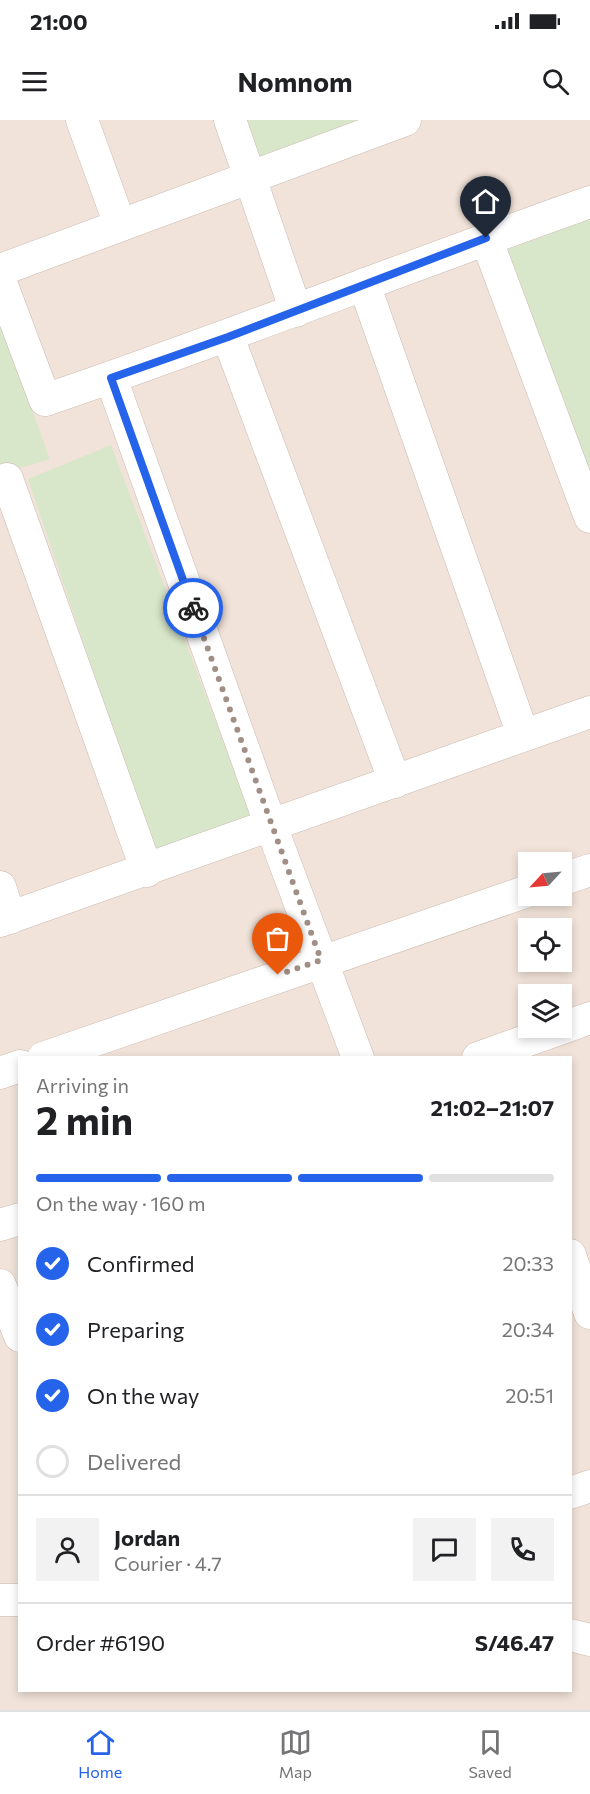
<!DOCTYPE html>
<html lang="en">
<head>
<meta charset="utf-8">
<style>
  :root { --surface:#fff; --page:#f2f2f2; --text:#202124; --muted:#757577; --line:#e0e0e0; --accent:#2563eb }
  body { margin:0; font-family:Commissioner,sans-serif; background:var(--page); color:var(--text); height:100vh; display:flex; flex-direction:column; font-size:22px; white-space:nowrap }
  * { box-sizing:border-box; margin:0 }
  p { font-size:20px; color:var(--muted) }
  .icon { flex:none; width:33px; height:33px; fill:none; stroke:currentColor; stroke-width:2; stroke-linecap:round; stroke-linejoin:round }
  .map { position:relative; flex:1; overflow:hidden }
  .panel { position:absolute; left:18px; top:936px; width:554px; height:636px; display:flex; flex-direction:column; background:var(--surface); border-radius:0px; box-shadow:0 3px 9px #0003 }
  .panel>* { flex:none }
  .needle { width:39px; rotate:244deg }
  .fabs { position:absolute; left:518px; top:732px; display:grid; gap:12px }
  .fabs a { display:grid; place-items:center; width:54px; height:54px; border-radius:0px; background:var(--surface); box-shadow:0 3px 9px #0003; font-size:30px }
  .pin { position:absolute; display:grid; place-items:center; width:51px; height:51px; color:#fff; margin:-62px -26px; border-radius:50% 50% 50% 0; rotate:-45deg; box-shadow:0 0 6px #0007 }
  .pin .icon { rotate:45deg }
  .courier { position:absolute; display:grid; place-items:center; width:60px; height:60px; margin:-30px; border:4px solid #2563eb; border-radius:50%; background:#fff; color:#222; box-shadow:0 2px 8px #0007 }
  .headline em { font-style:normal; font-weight:700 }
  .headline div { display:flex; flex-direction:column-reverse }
  .headline { display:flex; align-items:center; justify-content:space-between; height:102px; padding:0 18px }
  h1 { font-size:39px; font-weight:700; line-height:45px }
  .bar { display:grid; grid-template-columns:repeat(4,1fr); gap:9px 6px; align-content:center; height:72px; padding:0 18px }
  .bar i { height:8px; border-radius:4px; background:var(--line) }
  .bar .on { background:var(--accent) }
  .bar p { grid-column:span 4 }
  .line { display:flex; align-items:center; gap:15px; padding:0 18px; border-top:2px solid var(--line) }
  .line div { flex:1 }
  .round { display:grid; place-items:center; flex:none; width:63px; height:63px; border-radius:0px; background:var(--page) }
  ol { padding:0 18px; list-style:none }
  li { display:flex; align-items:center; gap:18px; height:66px }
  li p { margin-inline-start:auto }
  li .icon { padding:6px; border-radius:50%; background:var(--accent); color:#fff; stroke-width:4 }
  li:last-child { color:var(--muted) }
  li i { width:33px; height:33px; border:3px solid var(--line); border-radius:50% }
  .status { display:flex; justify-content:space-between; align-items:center; height:42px; padding:0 30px; background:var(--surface); direction:ltr }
  .status svg { height:16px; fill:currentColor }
  header { display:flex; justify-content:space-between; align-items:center; height:78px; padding:0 18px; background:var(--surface); font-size:27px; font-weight:700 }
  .menu { display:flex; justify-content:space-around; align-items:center; height:84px; border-top:2px solid var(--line); background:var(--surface); font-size:16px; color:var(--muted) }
  .menu a { display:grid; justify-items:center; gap:3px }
  .menu .on { color:var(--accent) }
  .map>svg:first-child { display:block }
  .residential { fill:#f1e3d9; fill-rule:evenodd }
  .green { fill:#d8e6c9 }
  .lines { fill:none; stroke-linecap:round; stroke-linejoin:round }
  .minor-casing { stroke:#cbbab0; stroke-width:33 }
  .minor { stroke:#fff; stroke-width:32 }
  .done { stroke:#a18f86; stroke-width:6; stroke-dasharray:0 10.8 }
  .route { stroke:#2563eb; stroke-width:8 }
</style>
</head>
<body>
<div class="status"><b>21:00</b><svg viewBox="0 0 49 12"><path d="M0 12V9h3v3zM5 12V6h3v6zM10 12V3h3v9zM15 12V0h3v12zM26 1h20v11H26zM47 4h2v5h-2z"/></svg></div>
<header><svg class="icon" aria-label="menu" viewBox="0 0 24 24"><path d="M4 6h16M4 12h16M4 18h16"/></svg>Nomnom<svg class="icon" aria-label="search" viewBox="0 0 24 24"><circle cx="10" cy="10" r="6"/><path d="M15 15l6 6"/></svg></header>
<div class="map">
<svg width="590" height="1590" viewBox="0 0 590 1590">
  <rect width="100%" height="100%" fill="#faf2e9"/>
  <!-- residential -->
  <path class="residential" d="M 0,0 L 590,0 L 590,1590 L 0,1590 ZM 528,742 L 561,742 L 561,776 L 528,776 ZM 528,808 L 561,808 L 561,842 L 528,842 ZM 528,874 L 561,874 L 561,908 L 528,908 ZM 20,938 L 570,938 L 570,1570 L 20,1570 Z"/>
  <!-- green -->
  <path class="green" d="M 242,0 L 376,0 L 257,43 Z
    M 590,99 L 590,358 L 504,131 Z
    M 0,203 L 50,339 L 0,354 Z
    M 111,325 L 251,695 L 154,730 L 28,359 Z"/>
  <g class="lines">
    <defs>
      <path id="minor" d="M 82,0 L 120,105
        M 230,0 L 296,191
        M 486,118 L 590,397
        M 0,150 L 405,0
        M 0,160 L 45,280 C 228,218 408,146 590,82
        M 364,164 L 523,615
        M 228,217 L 395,662
        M 111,258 L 271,706 L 358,938
        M 7,359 L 147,751
        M 561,760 L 590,750
        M 0,767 L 10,798
        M 0,801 L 590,592
        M 43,938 L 528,771
        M 478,938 L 590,898
        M 0,953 L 20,946
        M 0,1105 L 20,1099
        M 570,1135 L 590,1193
        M 0,1165 L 20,1216
        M 570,1373 L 590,1366
        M 0,1480 L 20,1480
        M 570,1515 L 590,1520"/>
    </defs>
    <!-- minor casing -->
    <use href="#minor" class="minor-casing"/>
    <!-- minor -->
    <use href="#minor" class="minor"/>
  </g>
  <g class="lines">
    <!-- done -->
    <path class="done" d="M 193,488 L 321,840 L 278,855"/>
    <!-- route -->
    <path class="route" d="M 193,488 L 111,258 L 228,217 L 486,118"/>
  </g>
</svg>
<div class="fabs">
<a><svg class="needle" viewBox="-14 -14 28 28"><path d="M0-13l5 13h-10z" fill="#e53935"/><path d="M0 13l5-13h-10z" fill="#757577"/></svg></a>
<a><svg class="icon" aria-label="locate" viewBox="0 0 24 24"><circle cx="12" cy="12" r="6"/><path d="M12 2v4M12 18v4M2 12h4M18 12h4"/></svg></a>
<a><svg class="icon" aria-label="layers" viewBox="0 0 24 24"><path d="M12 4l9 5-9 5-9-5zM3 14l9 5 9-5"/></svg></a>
</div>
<div class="pin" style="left:278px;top:855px;background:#ea580c"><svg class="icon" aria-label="bag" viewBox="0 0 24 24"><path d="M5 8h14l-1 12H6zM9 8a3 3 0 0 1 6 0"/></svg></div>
<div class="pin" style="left:486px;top:118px;background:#1f2937"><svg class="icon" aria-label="home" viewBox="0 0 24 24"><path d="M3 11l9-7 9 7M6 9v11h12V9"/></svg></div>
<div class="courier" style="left:193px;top:488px"><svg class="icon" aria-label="bike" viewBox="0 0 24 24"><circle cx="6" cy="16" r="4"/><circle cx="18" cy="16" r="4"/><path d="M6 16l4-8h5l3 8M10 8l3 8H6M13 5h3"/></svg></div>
<section class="panel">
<div class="headline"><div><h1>2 min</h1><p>Arriving in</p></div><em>21:02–21:07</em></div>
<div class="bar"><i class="on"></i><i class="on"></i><i class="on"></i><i></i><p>On the way · 160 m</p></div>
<ol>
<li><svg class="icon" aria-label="check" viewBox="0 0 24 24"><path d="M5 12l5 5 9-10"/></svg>Confirmed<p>20:33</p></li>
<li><svg class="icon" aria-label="check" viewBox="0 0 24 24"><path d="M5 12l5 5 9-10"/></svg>Preparing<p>20:34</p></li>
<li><svg class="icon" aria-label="check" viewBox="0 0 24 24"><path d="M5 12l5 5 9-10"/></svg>On the way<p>20:51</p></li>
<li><i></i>Delivered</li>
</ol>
<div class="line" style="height:108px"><a class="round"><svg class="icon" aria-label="person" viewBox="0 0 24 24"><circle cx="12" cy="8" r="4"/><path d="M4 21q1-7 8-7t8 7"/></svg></a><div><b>Jordan</b><p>Courier · 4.7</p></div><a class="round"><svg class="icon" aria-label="chat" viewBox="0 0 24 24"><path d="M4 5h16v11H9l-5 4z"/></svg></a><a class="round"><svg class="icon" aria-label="phone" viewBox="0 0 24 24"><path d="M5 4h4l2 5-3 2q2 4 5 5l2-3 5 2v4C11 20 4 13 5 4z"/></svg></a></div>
<div class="line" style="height:78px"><div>Order #6190</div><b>S/46.47</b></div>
</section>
</div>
<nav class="menu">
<a class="on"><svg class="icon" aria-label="home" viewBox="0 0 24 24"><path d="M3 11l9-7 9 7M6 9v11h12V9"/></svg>Home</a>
<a><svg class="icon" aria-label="map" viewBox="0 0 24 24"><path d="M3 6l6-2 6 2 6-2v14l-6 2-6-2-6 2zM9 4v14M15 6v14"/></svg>Map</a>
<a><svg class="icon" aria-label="saved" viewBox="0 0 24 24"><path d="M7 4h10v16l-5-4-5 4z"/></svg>Saved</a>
</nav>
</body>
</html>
